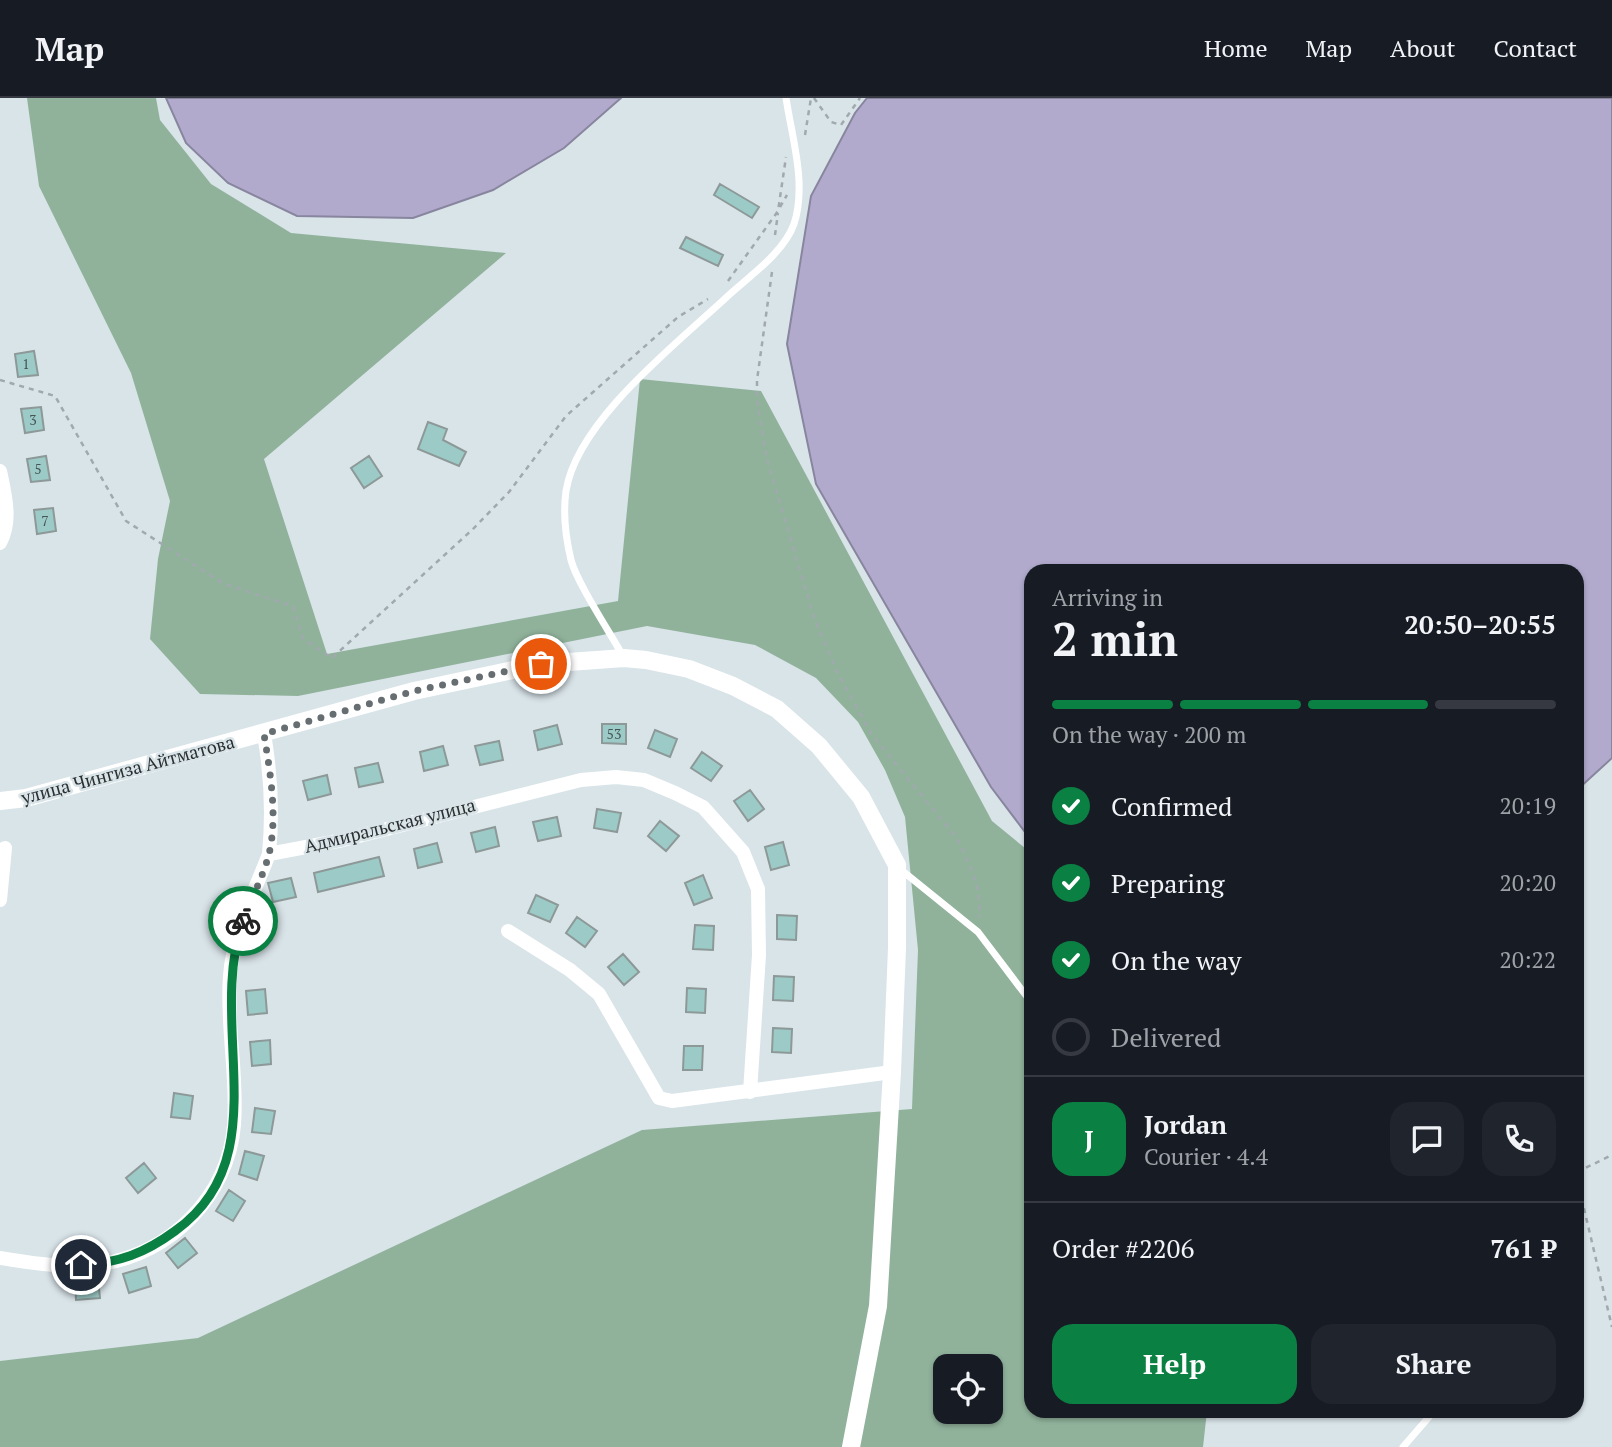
<!DOCTYPE html>
<html lang="en">
<head>
<meta charset="utf-8">
<style>
  :root { --surface:#171b24; --page:#20242c; --text:#f1f3f6; --muted:#9ea1a6; --line:#363941; --accent:#0b8043 }
  body { margin:0; font-family:"PT Serif",serif; background:var(--page); color:var(--text); height:100vh; display:flex; flex-direction:column; font-size:26px; white-space:nowrap }
  * { box-sizing:border-box; margin:0 }
  p { font-size:23px; color:var(--muted) }
  .icon { flex:none; width:38px; height:38px; fill:none; stroke:currentColor; stroke-width:2; stroke-linecap:round; stroke-linejoin:round }
  .map { position:relative; flex:1; overflow:hidden }
  .panel { position:absolute; left:1024px; top:466px; width:560px; height:854px; display:flex; flex-direction:column; background:var(--surface); border-radius:21px; box-shadow:0 2px 5px #0004 }
  .panel>* { flex:none }
  .buttons { position:absolute; left:933px; top:1256px; display:grid; gap:14px }
  .buttons a { display:grid; place-items:center; width:70px; height:70px; border-radius:14px; background:var(--surface); box-shadow:0 2px 5px #0004; font-size:35px }
  .pin { position:absolute; display:grid; place-items:center; width:60px; height:60px; color:#fff; margin:-30px; border:4px solid #fff; border-radius:50%; box-shadow:0 2px 7px #0007 }
  .courier { position:absolute; display:grid; place-items:center; width:70px; height:70px; margin:-35px; border:5px solid #0b8043; border-radius:50%; background:#fff; color:#222; box-shadow:0 2px 9px #0007 }
  .head em { font-style:normal; font-weight:700 }
  .head div { display:flex; flex-direction:column-reverse }
  .head { display:flex; align-items:center; justify-content:space-between; height:119px; padding:0 28px }
  h1 { font-size:46px; font-weight:700; line-height:52px }
  .bar { display:grid; grid-template-columns:repeat(4,1fr); gap:10px 7px; align-content:center; height:84px; padding:0 28px }
  .bar i { height:9px; border-radius:5px; background:var(--line) }
  .bar .on { background:var(--accent) }
  .bar p { grid-column:span 4 }
  .line { display:flex; align-items:center; gap:18px; padding:0 28px; border-top:2px solid var(--line) }
  .line div { flex:1 }
  .round { display:grid; place-items:center; flex:none; width:74px; height:74px; border-radius:21px; background:var(--page) }
  ol { padding:0 28px; list-style:none }
  li { display:flex; align-items:center; gap:21px; height:77px }
  li p { margin-inline-start:auto }
  li .icon { padding:7px; border-radius:50%; background:var(--accent); color:#fff; stroke-width:4 }
  li:last-child { color:var(--muted) }
  li i { width:38px; height:38px; border:4px solid var(--line); border-radius:50% }
  .action { display:flex; gap:14px; margin-top:auto; padding:14px 28px }
  .action a { flex:1; height:80px; border-radius:21px; background:var(--accent); color:#fff; font-size:28px; font-weight:700; line-height:80px; text-align:center }
  .action a+a { background:var(--page); color:var(--text) }
  header { display:flex; align-items:center; gap:42px; box-sizing:border-box; height:98px; padding:0 35px; background:var(--surface); border-bottom:2px solid var(--line) }
  header strong { font-size:33px }
  nav { display:flex; gap:38px; margin-inline-start:auto; font-size:24px }
  .map>svg:first-child { display:block }
  .forest { fill:#90b29b; fill-rule:evenodd }
  .water { fill:#b1aacd; stroke:#88859e; stroke-width:2 }
  .building { fill:#9ccbc7; stroke:#8d9998; stroke-width:2 }
  .lines { fill:none; stroke-linecap:round; stroke-linejoin:round }
  .path { stroke:#a0a9ad; stroke-width:2.5; stroke-dasharray:5 5; stroke-linecap:butt }
  .service { stroke:#fff; stroke-width:7 }
  .minor { stroke:#fff; stroke-width:14 }
  .tertiary { stroke:#fff; stroke-width:18 }
  .done { stroke:#676e71; stroke-width:7; stroke-dasharray:0 12.6 }
  .route { stroke:#0b8043; stroke-width:9 }
  .labels { text-anchor:middle; stroke-width:5; stroke-linejoin:round; paint-order:stroke }
  .number-label { font-size:14px; fill:#465556 }
  .street-label { font-size:18px; fill:#2a2e30; stroke:#d9e4e9 }
</style>
</head>
<body>
<header>
<strong>Map</strong>
<nav><a>Home</a><a>Map</a><a>About</a><a>Contact</a></nav>
</header>
<div class="map">
<svg width="1612" height="1349" viewBox="0 0 1612 1349">
  <rect width="100%" height="100%" fill="#d9e4e9"/>
  <!-- forest -->
  <path class="forest" d="M 27,0 L 156,0 L 160,22 L 211,86 L 291,135 L 506,155 L 264,361 L 327,556 L 618,503 L 640,281 L 761,293 L 992,723 L 1031,755 L 1031,1312 L 1207,1313 L 1203,1349 L 0,1349 L 0,1263 L 198,1240 L 642,1032 L 912,1011 L 918,852 L 905,719 L 885,672 L 858,624 L 816,580 L 755,547 L 647,528 L 298,598 L 200,596 L 150,541 L 158,461 L 170,403 L 131,275 L 39,88 ZM 945,1269 L 990,1269 L 990,1314 L 945,1314 Z"/>
  <!-- water -->
  <path class="water" d="M 166,0 L 621,0 L 564,50 L 493,92 L 413,120 L 297,118 L 228,85 L 186,45 Z
    M 867,0 L 1612,0 L 1612,660 L 1577,692 L 1577,472 L 1031,472 L 1031,742 L 991,689 L 816,386 L 787,246 L 811,98 L 855,15 Z"/>
  <!-- building -->
  <path class="building" d="M 720,86 L 759,109 L 752,120 L 714,97 Z
    M 686,139 L 723,157 L 718,168 L 680,150 Z
    M 34,253 L 38,277 L 18,279 L 15,256 Z
    M 41,309 L 44,332 L 25,335 L 21,311 Z
    M 428,324 L 447,331 L 443,342 L 466,354 L 459,368 L 418,351 Z
    M 46,358 L 50,382 L 31,384 L 27,361 Z
    M 369,358 L 382,378 L 364,390 L 351,370 Z
    M 53,410 L 56,433 L 37,436 L 34,412 Z
    M 602,626 L 626,626 L 626,646 L 602,645 Z
    M 557,627 L 562,646 L 538,652 L 534,633 Z
    M 655,632 L 677,641 L 670,659 L 648,650 Z
    M 499,643 L 503,662 L 480,667 L 475,648 Z
    M 443,648 L 448,667 L 424,673 L 420,654 Z
    M 702,654 L 722,668 L 711,683 L 691,670 Z
    M 378,665 L 383,684 L 359,689 L 355,670 Z
    M 327,677 L 331,696 L 308,702 L 303,683 Z
    M 750,692 L 764,711 L 748,723 L 734,703 Z
    M 597,711 L 621,715 L 617,734 L 594,730 Z
    M 557,719 L 561,738 L 538,743 L 533,724 Z
    M 660,723 L 679,738 L 666,753 L 648,738 Z
    M 495,729 L 499,748 L 476,754 L 471,735 Z
    M 783,744 L 789,767 L 771,772 L 765,749 Z
    M 437,745 L 442,764 L 418,770 L 414,751 Z
    M 379,759 L 384,778 L 318,794 L 314,775 Z
    M 703,777 L 712,800 L 694,807 L 685,785 Z
    M 291,780 L 296,799 L 273,804 L 268,785 Z
    M 536,797 L 558,807 L 550,824 L 528,815 Z
    M 777,817 L 797,818 L 796,842 L 777,841 Z
    M 577,819 L 597,833 L 585,849 L 566,835 Z
    M 695,827 L 714,828 L 713,852 L 693,851 Z
    M 623,856 L 639,874 L 624,887 L 608,869 Z
    M 774,878 L 794,879 L 793,903 L 773,902 Z
    M 687,890 L 706,891 L 705,915 L 686,914 Z
    M 265,891 L 267,915 L 248,917 L 246,893 Z
    M 773,930 L 792,931 L 791,955 L 772,954 Z
    M 270,942 L 271,966 L 252,968 L 250,944 Z
    M 684,948 L 703,948 L 702,972 L 683,972 Z
    M 174,995 L 193,998 L 190,1021 L 171,1019 Z
    M 255,1010 L 275,1013 L 271,1036 L 252,1034 Z
    M 245,1053 L 264,1058 L 257,1082 L 239,1076 Z
    M 144,1065 L 156,1080 L 138,1095 L 126,1080 Z
    M 229,1092 L 245,1103 L 233,1123 L 216,1113 Z
    M 185,1140 L 197,1155 L 178,1170 L 166,1155 Z
    M 146,1169 L 151,1188 L 129,1195 L 123,1176 Z
    M 98,1181 L 100,1200 L 76,1202 L 75,1182 Z"/>
  <g class="lines">
    <!-- path -->
    <path class="path" d="M 814,0 L 831,24 L 841,27 L 860,0
      M 805,37 L 811,0
      M 780,109 L 787,97
      M 775,137 L 778,115
      M 772,174 L 757,282 L 757,303 L 767,361 L 814,520 L 837,574 L 872,637 L 956,739 C 971,766 981,790 979,820
      M 728,183 L 778,113 L 786,59
      M 0,282 L 55,298 L 126,423 L 224,486 L 293,508 L 303,541 L 332,560 L 473,431 L 509,394 L 566,318 L 678,219 L 708,201
      M 1577,1074 L 1612,1057
      M 1577,1081 L 1612,1229"/>
    <!-- service -->
    <path class="service" d="M 624,560 C 611,536 577,485 571,462 C 566,441 563,414 566,393 C 577,322 679,244 730,196 C 751,177 784,154 794,126 C 807,86 792,40 786,0
      M 900,771 L 978,834 L 1031,904
      M 1403,1349 L 1435,1312"/>
    <!-- minor -->
    <path class="minor" d="M 0,373 C 5,397 12,423 0,445
      M 264,636 C 271,676 273,715 269,756
      M 0,802 L 5,750
      M 508,833 L 570,872 L 599,896 L 659,1000 L 672,1003 L 892,974
      M 0,1160 C 34,1165 66,1171 101,1166 C 171,1156 228,1098 234,1027 C 238,977 226,927 230,878 C 233,835 254,795 269,756 L 343,742 L 581,682 L 616,679 L 644,682 L 675,695 L 703,709 L 743,754 L 758,791 L 759,857 L 750,994"/>
    <!-- tertiary -->
    <path class="tertiary" d="M 0,703 L 26,700 L 414,593 L 541,566 L 624,560 L 646,562 L 689,571 L 733,588 L 777,611 L 819,648 L 861,699 L 897,767 L 897,850 L 892,974 L 878,1208 L 851,1349"/>
  </g>
  <g class="lines">
    <!-- done -->
    <path class="done" d="M 243,823 C 251,801 263,779 269,756 C 278,718 270,674 264,636 L 414,593 L 541,566"/>
    <!-- route -->
    <path class="route" d="M 81,1167 C 119,1165 145,1155 175,1133 C 279,1059 206,928 243,823"/>
  </g>
  <g class="labels">
    <!-- number labels -->
    <g class="number-label">
      <text x="26" y="271">1</text>
      <text x="33" y="327">3</text>
      <text x="38" y="376">5</text>
      <text x="45" y="428">7</text>
      <text x="614" y="641">53</text>
    </g>
    <!-- street labels -->
    <g class="street-label">
      <text transform="translate(128 672) rotate(-15)" y="6">улица Чингиза Айтматова</text>
      <text transform="translate(390 728) rotate(-14)" y="6">Адмиральская улица</text>
    </g>
  </g>
</svg>
<div class="buttons">
<a><svg class="icon" aria-label="locate" viewBox="0 0 24 24"><circle cx="12" cy="12" r="6"/><path d="M12 2v4M12 18v4M2 12h4M18 12h4"/></svg></a>
</div>
<div class="pin" style="left:541px;top:566px;background:#ea580c"><svg class="icon" aria-label="bag" viewBox="0 0 24 24"><path d="M5 8h14l-1 12H6zM9 8a3 3 0 0 1 6 0"/></svg></div>
<div class="pin" style="left:81px;top:1167px;background:#1f2937"><svg class="icon" aria-label="home" viewBox="0 0 24 24"><path d="M3 11l9-7 9 7M6 9v11h12V9"/></svg></div>
<div class="courier" style="left:243px;top:823px"><svg class="icon" aria-label="bike" viewBox="0 0 24 24"><circle cx="6" cy="16" r="4"/><circle cx="18" cy="16" r="4"/><path d="M6 16l4-8h5l3 8M10 8l3 8H6M13 5h3"/></svg></div>
<section class="panel">
<div class="head"><div><h1>2 min</h1><p>Arriving in</p></div><em>20:50–20:55</em></div>
<div class="bar"><i class="on"></i><i class="on"></i><i class="on"></i><i></i><p>On the way · 200 m</p></div>
<ol>
<li><svg class="icon" aria-label="check" viewBox="0 0 24 24"><path d="M5 12l5 5 9-10"/></svg>Confirmed<p>20:19</p></li>
<li><svg class="icon" aria-label="check" viewBox="0 0 24 24"><path d="M5 12l5 5 9-10"/></svg>Preparing<p>20:20</p></li>
<li><svg class="icon" aria-label="check" viewBox="0 0 24 24"><path d="M5 12l5 5 9-10"/></svg>On the way<p>20:22</p></li>
<li><i></i>Delivered</li>
</ol>
<div class="line" style="height:126px"><b class="round" style="background:var(--accent);color:#fff">J</b><div><b>Jordan</b><p>Courier · 4.4</p></div><a class="round"><svg class="icon" aria-label="chat" viewBox="0 0 24 24"><path d="M4 5h16v11H9l-5 4z"/></svg></a><a class="round"><svg class="icon" aria-label="phone" viewBox="0 0 24 24"><path d="M5 4h4l2 5-3 2q2 4 5 5l2-3 5 2v4C11 20 4 13 5 4z"/></svg></a></div>
<div class="line" style="height:91px"><div>Order #2206</div><b>761 ₽</b></div>
<div class="action"><a>Help</a><a>Share</a></div>
</section>
</div>
</body>
</html>
